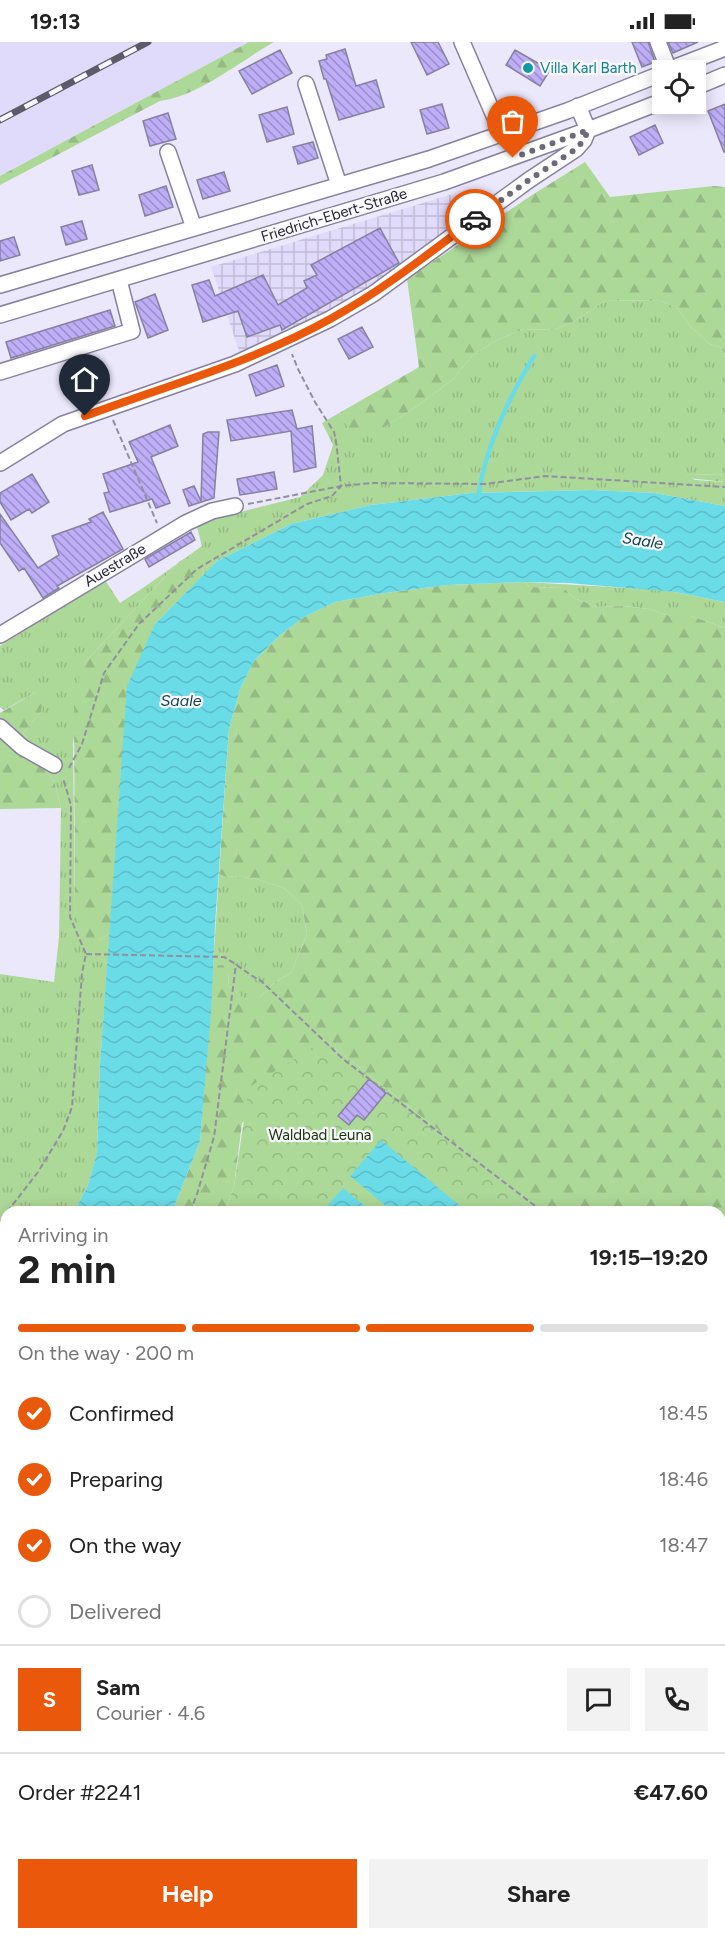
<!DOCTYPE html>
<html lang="en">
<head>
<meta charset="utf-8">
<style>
  :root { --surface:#fff; --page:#f2f2f2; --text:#222; --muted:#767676; --line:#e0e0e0; --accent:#ea580c }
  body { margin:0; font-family:Figtree,sans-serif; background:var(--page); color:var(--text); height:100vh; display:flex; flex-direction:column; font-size:22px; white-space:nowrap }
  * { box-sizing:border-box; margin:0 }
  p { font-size:20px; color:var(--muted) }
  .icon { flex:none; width:33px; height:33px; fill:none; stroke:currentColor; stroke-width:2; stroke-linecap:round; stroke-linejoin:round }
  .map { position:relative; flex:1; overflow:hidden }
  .details { position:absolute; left:0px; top:1164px; width:726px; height:734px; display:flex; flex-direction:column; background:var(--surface); border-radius:18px 18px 0 0; box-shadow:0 3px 15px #0003 }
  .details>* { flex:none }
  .fabs { position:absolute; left:652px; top:18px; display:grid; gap:12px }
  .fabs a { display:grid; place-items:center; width:54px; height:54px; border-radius:0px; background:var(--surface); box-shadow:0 3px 15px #0003; font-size:30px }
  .pin { position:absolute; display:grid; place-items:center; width:51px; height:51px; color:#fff; margin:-62px -26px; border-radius:50% 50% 50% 0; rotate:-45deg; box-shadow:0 0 6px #0007 }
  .pin .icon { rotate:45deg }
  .courier { position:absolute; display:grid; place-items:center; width:60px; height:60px; margin:-30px; border:4px solid #ea580c; border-radius:50%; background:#fff; color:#222; box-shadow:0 2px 8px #0007 }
  .head em { font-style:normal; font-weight:700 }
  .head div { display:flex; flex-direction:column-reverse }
  .head { display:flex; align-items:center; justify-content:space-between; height:102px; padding:0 18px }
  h1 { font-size:39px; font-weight:700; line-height:45px }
  .bar { display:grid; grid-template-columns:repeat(4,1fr); gap:9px 6px; align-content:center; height:72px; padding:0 18px }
  .bar i { height:8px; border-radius:4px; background:var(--line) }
  .bar .current { background:var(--accent) }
  .bar p { grid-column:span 4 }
  .line { display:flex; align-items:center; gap:15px; padding:0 18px; border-top:2px solid var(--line) }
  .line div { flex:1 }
  .round { display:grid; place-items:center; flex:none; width:63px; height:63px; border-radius:0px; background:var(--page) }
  ol { padding:0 18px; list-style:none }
  li { display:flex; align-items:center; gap:18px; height:66px }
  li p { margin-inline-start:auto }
  li .icon { padding:6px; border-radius:50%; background:var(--accent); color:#fff; stroke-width:4 }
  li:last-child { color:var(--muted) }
  li i { width:33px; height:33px; border:3px solid var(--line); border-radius:50% }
  .button { display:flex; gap:12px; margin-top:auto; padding:12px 18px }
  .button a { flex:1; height:69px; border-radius:0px; background:var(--accent); color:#fff; font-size:24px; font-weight:700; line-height:69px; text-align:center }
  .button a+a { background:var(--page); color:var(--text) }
  .status { display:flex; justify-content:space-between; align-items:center; height:42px; padding:0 30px; background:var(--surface); direction:ltr }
  .status svg { height:16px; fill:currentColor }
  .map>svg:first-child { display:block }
  .industrial { fill:url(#industrial-grid) }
  .built { fill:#e1dbfb }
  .grass { fill:url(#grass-tufts) }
  .forest { fill:url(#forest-firs) }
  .park { fill:url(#park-crowns) }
  .water { fill:url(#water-waves) }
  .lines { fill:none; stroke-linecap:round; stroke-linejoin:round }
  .stream { stroke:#6adce8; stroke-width:4.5 }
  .building { fill:url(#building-back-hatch); stroke:#87819f; stroke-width:1.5 }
  .minor-casing { stroke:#87819f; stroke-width:18 }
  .path { stroke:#928fa0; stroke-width:2; stroke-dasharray:6 3; stroke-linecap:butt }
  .minor { stroke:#fff; stroke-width:15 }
  .rail-casing { stroke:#5d5a69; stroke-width:7 }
  .rail { stroke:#f9f8fe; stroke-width:4.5; stroke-dasharray:14; stroke-linecap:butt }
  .done { stroke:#6c6978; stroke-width:6; stroke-dasharray:0 10.8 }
  .route { stroke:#ea580c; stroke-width:8 }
  .culture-dot { fill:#0f9aa8; stroke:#f9f8fe; stroke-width:2 }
  .labels { text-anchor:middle; stroke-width:4.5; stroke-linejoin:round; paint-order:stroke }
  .culture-label { font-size:15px; fill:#0d838f; stroke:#f9f8fe; text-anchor:start }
  .street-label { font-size:15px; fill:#272531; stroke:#f9f8fe }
  .park-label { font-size:15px; fill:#173404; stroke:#f9f8fe }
  .water-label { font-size:16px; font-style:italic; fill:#0e4449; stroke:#f9f8fe }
</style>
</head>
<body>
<div class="status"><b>19:13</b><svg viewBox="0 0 49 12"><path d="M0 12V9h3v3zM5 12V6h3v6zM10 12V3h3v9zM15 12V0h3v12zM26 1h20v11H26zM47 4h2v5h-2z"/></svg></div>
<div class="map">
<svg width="725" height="1897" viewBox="0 0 725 1897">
  <defs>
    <pattern id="industrial-grid" width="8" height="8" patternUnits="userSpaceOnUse" patternTransform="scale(1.5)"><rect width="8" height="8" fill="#e1dbfb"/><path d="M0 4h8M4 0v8" fill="none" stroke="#c1bcd8"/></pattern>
    <pattern id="grass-tufts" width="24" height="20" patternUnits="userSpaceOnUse" patternTransform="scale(1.5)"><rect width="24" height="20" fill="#add998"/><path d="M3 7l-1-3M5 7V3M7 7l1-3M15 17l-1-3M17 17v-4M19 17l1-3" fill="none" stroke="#95ba83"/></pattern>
    <pattern id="forest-firs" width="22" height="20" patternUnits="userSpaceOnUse" patternTransform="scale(1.5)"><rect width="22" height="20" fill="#add998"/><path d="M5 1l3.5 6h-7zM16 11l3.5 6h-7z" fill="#95ba83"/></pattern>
    <pattern id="park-crowns" width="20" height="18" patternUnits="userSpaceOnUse" patternTransform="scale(1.5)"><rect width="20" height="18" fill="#add998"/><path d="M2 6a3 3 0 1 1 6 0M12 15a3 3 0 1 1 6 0" fill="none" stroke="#95ba83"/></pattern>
    <pattern id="water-waves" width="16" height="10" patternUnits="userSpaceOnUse" patternTransform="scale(1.5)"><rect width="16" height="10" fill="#6adce8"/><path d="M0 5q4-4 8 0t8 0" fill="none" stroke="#5cbdc7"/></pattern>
    <pattern id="building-back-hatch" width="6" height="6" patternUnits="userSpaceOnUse" patternTransform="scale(1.5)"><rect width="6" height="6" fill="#beadf7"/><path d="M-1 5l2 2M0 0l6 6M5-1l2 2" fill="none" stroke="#9a8dc9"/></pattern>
  </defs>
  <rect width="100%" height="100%" fill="#ece8fc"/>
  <!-- industrial -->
  <path class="industrial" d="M 456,151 L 470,175 L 402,227 L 336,269 L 240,312 L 211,225 Z"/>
  <!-- built -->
  <path class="built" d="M 0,0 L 249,0 L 0,134 Z"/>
  <!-- grass -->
  <path class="grass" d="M 606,258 L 662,259 L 678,267 L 691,285 L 710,302 L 725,307 L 725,432 L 687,433 L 695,438 L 725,440 L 725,464 L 655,451 L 592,448 L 471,451 L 371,463 L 291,482 L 217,519 L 204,533 L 202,522 L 180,519 L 84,621 L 73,702 L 75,869 L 99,898 L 110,891 L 100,1022 L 97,1112 L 88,1143 L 74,1170 L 6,1170 L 6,1241 L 0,1245 L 0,932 L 54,940 L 59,895 L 61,766 L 55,742 L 23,691 L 41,670 L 36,650 L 4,668 L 0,665 L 0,604 L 105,538 L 120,561 C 148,543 175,523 202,504 L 196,481 L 300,455 L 323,433 L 333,403 L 322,381 L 339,371 L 350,388 L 380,388 L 417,364 L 452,338 L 472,314 L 497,298 L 524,287 L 554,288 L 575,279 Z
    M 525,540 L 645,547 L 675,550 L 725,560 L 725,586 L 691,574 L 670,574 L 649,567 L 623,564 L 598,565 L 574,556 L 564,546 L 530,545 Z
    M 219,832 L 226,835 L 235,834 L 256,837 L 284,846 L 302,863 L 307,892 L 291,931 L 275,940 L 259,956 L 243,956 L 229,944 L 228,931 L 213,924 Z
    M 129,1892 L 141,1892 L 142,1894 L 148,1892 L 195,1892 L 188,1897 L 129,1897 Z"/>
  <!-- forest -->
  <path class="forest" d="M 249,0 L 274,0 C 240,19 199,54 160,59 L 0,143 L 0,134 Z
    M 585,120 L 610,155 L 714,144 L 725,145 L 725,307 L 710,302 L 691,285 L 678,267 L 662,259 L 606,258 L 575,279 L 554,288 L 524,287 L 497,298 L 472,314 L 452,338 L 417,364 L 380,388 L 362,394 L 350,389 L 339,371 L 419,325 L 407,237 L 532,153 Z
    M 725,432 L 725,440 L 688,436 L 687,433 Z
    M 193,515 L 202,522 L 204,533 L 155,582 L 113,853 L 110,891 L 99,898 L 88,897 L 80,886 L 75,869 L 74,653 L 84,621 L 180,519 Z
    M 525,540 L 530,545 L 564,546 L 574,556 L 598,565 L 623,564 L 649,567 L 670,574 L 691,574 L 725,586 L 725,1408 L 720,1411 L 720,1170 L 541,1170 L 325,998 L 242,1081 L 234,1144 L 225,1170 L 172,1170 L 200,1099 L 213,924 L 223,923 L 228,931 L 229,944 L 243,956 L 259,956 L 275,940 L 291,931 L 307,892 L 302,863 L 284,846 L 256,837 L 235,834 L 226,835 L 219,832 L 229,687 L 240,647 L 254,619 L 279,594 L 304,575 L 335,560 L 385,551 L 448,543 Z
    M 36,650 L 43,655 L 41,670 L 23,691 L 55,742 L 61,766 L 0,767 L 0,671 Z
    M 6,1364 L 6,1405 L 0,1403 L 0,1367 Z
    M 6,1453 L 6,1517 L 0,1526 L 0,1468 Z"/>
  <!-- park -->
  <path class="park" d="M 325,998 L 541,1170 L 225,1170 L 234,1144 L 249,1045 Z"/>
  <!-- water -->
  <path class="water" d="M 592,448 L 655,451 L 725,464 L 725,560 L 675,550 L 568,541 L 525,540 L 448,543 L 385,551 L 335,560 L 304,575 L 279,594 L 254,619 L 240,647 L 229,687 L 215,883 L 211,971 L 200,1099 L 172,1170 L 74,1170 L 88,1143 L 97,1111 L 100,1022 L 127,644 L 155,582 L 217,519 L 291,482 L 371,463 L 471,451 Z
    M 381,1098 L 465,1168 L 464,1170 L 393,1170 L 350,1134 Z
    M 343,1146 L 372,1170 L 322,1170 Z
    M 6,1241 L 6,1364 L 0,1367 L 0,1245 Z"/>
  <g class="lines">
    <!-- stream -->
    <path class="stream" d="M 478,456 C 485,406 508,357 534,314"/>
  </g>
  <!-- building -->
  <path class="building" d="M 411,0 L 438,0 L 449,22 L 427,33 Z
    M 632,0 L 648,0 L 655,20 L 642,25 Z
    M 668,0 L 698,0 L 673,11 Z
    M 345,7 L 356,44 L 376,38 L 384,65 L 339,78 L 326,37 L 324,37 L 319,19 L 327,17 L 326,13 Z
    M 280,8 L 292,31 L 252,52 L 239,29 Z
    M 515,8 L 550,28 L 540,44 L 506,23 Z
    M 442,62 L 449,86 L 427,92 L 420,68 Z
    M 725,62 L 725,110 L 724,110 L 708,69 Z
    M 287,65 L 294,92 L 267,100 L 259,73 Z
    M 168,71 L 176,97 L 150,104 L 143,79 Z
    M 655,83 L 663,101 L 639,113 L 630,95 Z
    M 313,100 L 318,116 L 298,122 L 293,105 Z
    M 92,123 L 99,148 L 79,153 L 72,129 Z
    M 224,130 L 230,149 L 203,157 L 197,138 Z
    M 166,144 L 173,165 L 145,174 L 139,153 Z
    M 82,179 L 87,197 L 66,203 L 61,185 Z
    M 380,186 L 399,221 L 282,288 L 280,283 L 247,295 L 238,269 L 203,280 L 192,243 L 209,238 L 215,254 L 263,233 L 278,263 L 307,246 L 304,239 L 317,233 L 311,223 Z
    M 14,195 L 20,213 L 0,219 L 0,199 Z
    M 155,252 L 168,288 L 148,296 L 135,260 Z
    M 110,268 L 115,284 L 11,316 L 6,300 Z
    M 362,285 L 373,305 L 349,317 L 338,297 Z
    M 277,323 L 284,344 L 256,354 L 249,333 Z
    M 292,368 L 297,387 L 312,384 L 316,425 L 294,430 L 291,389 L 231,399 L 227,378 Z
    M 170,383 L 178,404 L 151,415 L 170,461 L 156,466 L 152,457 L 110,470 L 104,451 L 109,450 L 103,432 L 138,420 L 129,400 Z
    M 208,390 L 219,390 L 214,456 L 189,464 L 183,448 L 194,444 L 201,459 L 203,392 Z
    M 274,430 L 277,447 L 240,453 L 237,437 Z
    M 32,432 L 49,460 L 32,471 L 29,467 L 11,478 L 0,460 L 0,451 Z
    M 103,470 L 123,507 L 57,544 L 59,546 L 43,556 L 24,526 L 19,529 L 0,501 L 0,472 L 38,526 L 59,513 L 52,494 L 91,480 L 89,477 Z
    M 191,490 L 195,498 L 149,525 L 145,517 Z
    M 369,1037 L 386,1051 L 364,1078 L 357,1073 L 349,1083 L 338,1074 Z"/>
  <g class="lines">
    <defs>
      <path id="minor" d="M 462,0 L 502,92
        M 658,0 L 669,28
        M 668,28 L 725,6
        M 306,42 L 339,143
        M 696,45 L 725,33
        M 168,110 L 194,186
        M 0,243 L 429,117 L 567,69 L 663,31
        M 0,273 L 444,140 L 588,88 L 663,59
        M 0,330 L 132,289 L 119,238
        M 0,421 L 63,382 L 235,322 L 330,277 L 373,252 L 529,138 L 576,107 L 584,98 L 588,88 L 578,64
        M 0,593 L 186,481 L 212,469 L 235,464
        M 0,685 L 22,705 L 54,723"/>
    </defs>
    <!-- minor casing -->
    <use href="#minor" class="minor-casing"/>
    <!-- path -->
    <path class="path" d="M 113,378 L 157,481
      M 248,462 L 341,444 L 372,441 L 485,442 L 545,434 L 725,445
      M 69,726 L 82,702 L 104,631 L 139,582 L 197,527 L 307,462 L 332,454 L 341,444 L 336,399 L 334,390 L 315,360 L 298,327 L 292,312
      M 86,912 L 224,915 C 237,922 247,932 260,938 L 343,1017 L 543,1170
      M 7,1170 L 38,1130 L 63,1089 L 72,1065 L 82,931 L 86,912 L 70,875 L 71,763 L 63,736
      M 190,1170 L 197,1152 L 214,1095 L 236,922
      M 0,1179 L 6,1172
      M 0,1538 L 6,1527
      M 720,1675 L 725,1674
      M 168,1897 L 174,1892"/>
    <!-- minor -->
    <use href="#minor" class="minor"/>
    <defs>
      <path id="rail" d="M 0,78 L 148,0"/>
    </defs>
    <!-- rail casing -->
    <use href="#rail" class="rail-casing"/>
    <!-- rail -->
    <use href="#rail" class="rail"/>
  </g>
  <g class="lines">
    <!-- done -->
    <path class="done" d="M 475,177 L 529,138 L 576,107 L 584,98 L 588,88 L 513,116"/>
    <!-- route -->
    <path class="route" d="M 85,374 C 168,343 254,320 332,276 C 383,248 428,212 475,177"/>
  </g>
  <!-- markers -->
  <circle class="culture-dot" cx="528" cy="26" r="6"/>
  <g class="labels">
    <!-- culture labels -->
    <g class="culture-label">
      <text x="540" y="31">Villa Karl Barth</text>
    </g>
    <!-- street labels -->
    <g class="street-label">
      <text transform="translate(334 173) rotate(-17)" y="5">Friedrich-Ebert-Straße</text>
      <text transform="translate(115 523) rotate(-31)" y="5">Auestraße</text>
    </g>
    <!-- park labels -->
    <g class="park-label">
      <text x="320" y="1098">Waldbad Leuna</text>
    </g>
    <!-- water labels -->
    <g class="water-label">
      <text transform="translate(643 498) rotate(9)" y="6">Saale</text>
      <text x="181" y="664">Saale</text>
    </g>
  </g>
</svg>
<div class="fabs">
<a><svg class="icon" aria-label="locate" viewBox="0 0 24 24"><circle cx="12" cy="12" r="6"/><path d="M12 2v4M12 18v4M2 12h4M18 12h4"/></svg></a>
</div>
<div class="pin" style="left:513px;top:116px;background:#ea580c"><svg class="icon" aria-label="bag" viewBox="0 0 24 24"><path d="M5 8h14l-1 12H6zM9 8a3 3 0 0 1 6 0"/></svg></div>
<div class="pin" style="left:85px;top:374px;background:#1f2937"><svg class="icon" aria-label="home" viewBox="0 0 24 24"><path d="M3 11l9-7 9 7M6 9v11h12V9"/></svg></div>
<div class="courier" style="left:475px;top:177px"><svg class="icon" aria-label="car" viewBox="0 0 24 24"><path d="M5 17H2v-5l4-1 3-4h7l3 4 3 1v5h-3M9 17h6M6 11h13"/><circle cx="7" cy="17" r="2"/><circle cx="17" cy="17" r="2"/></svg></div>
<section class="details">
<div class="head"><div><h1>2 min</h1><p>Arriving in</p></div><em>19:15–19:20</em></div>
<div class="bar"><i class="current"></i><i class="current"></i><i class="current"></i><i></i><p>On the way · 200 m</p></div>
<ol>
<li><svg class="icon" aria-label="check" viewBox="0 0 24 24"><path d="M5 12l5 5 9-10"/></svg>Confirmed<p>18:45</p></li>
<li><svg class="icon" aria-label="check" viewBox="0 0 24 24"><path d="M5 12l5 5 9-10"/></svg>Preparing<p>18:46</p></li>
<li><svg class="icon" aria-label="check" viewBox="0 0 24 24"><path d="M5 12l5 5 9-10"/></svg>On the way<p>18:47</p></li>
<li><i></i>Delivered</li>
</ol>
<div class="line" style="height:108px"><b class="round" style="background:var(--accent);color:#fff">S</b><div><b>Sam</b><p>Courier · 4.6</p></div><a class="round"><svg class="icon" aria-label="chat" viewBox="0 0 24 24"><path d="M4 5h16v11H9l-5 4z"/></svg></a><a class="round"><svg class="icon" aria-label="phone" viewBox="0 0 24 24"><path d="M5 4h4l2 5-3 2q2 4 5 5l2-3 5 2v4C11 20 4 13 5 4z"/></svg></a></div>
<div class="line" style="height:78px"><div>Order #2241</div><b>€47.60</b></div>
<div class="button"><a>Help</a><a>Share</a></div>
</section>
</div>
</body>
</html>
